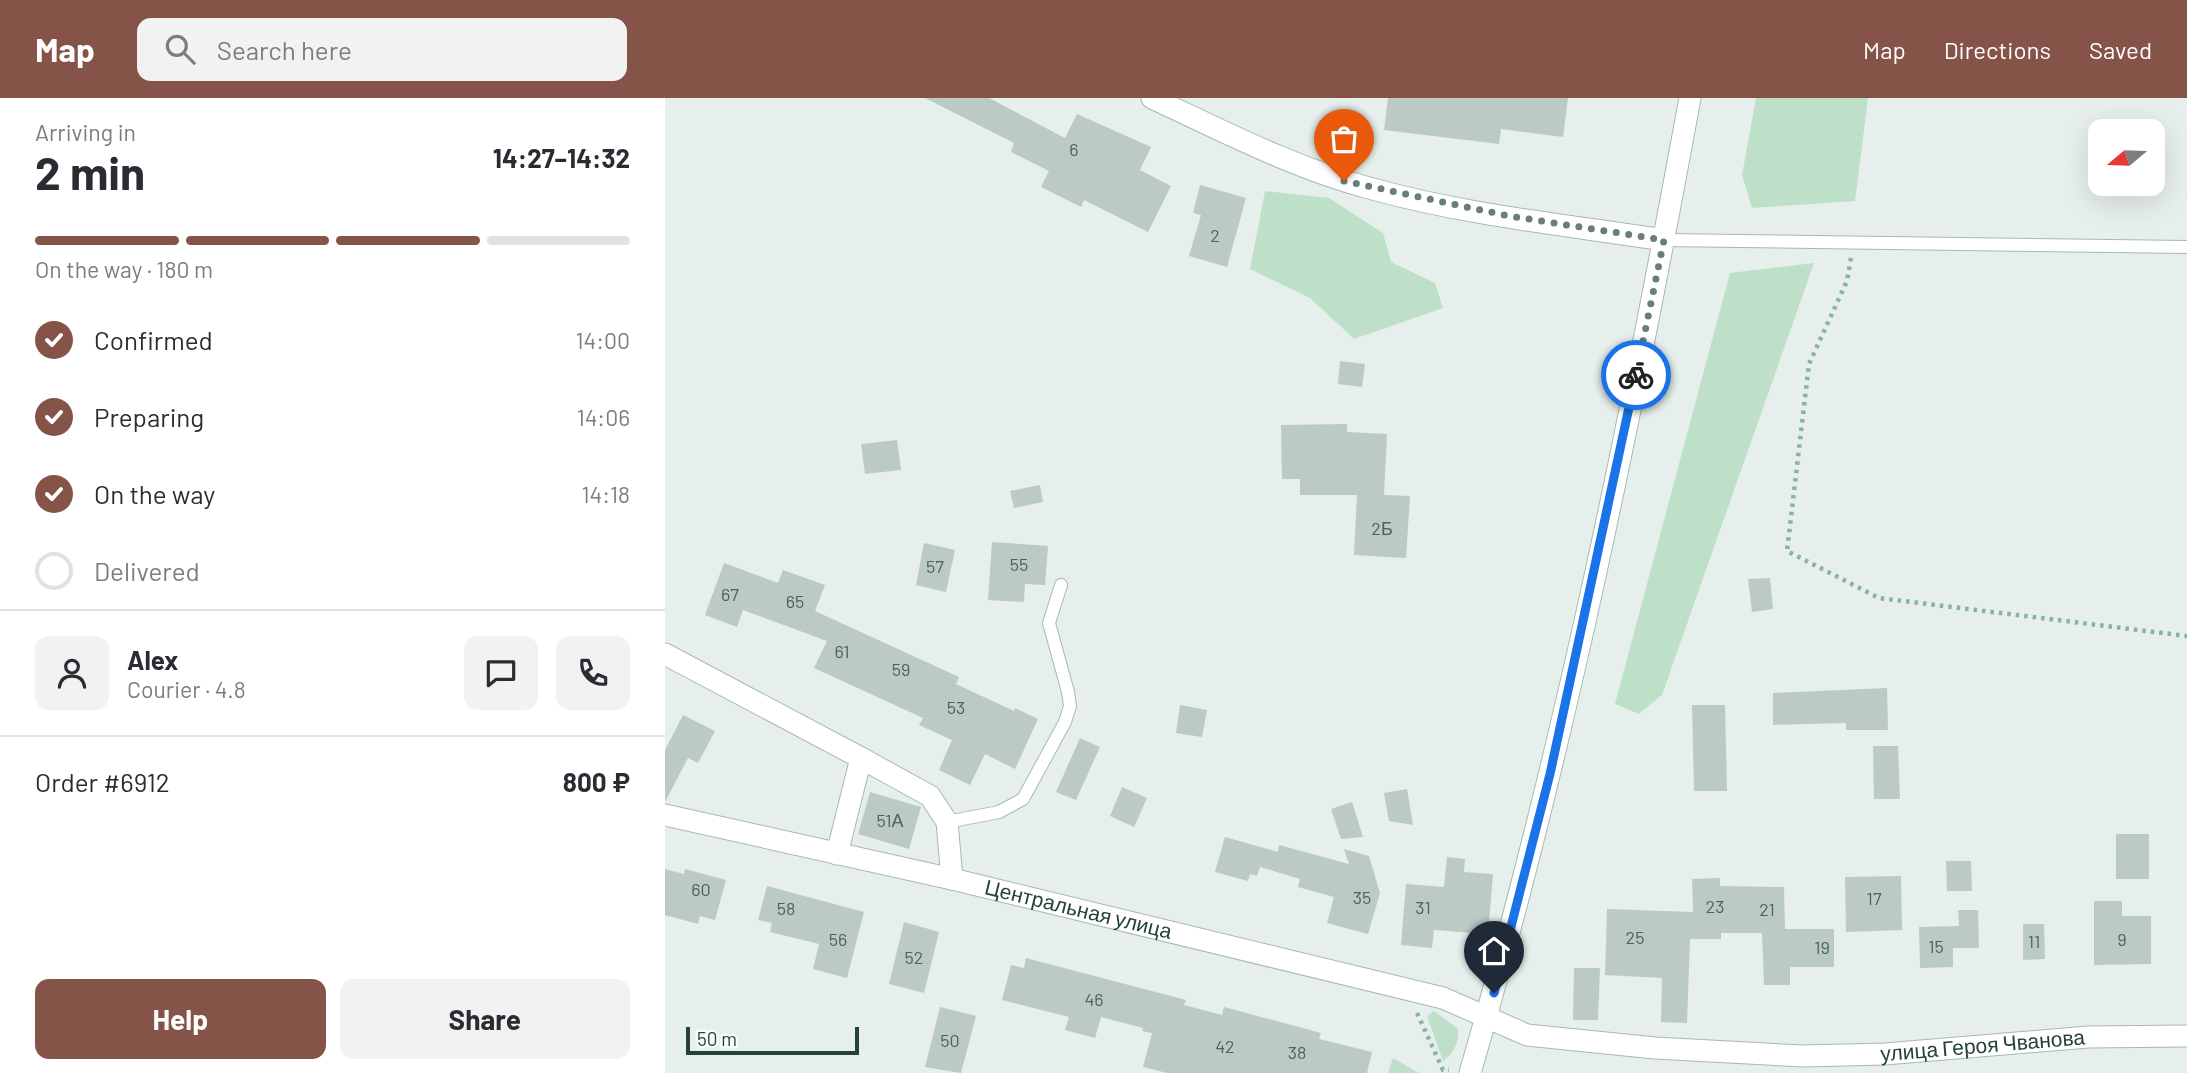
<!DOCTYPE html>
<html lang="en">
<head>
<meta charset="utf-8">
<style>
  :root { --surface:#fff; --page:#f2f2f3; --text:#2b2b33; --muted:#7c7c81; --line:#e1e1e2; --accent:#855347 }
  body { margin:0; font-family:Barlow,sans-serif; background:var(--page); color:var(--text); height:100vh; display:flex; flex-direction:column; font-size:26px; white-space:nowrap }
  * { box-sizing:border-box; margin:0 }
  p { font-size:23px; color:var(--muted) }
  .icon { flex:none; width:38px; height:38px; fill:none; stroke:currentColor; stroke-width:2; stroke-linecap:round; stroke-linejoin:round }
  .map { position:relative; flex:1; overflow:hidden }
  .side { display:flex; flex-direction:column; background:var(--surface); width:665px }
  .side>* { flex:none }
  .needle { width:46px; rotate:251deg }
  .buttons { position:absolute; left:1423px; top:21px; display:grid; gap:14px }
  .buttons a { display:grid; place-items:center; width:77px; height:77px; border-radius:14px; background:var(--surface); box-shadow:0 7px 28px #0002; font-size:35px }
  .scale { position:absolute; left:21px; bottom:18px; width:173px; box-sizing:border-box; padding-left:7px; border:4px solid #24423a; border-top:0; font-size:19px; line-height:24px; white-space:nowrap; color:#24423a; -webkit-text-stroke:5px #f7fbf9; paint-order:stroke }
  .pin { position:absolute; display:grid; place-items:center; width:60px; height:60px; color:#fff; margin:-72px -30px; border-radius:50% 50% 50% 0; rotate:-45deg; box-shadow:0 0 7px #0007 }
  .pin .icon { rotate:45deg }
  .courier { position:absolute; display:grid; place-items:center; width:70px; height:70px; margin:-35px; border:5px solid #1a73e8; border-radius:50%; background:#fff; color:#222; box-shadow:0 2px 9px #0007 }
  .headline em { font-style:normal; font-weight:700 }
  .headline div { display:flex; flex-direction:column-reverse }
  .headline { display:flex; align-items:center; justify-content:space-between; height:119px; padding:0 35px }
  h1 { font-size:46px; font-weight:700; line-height:52px }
  .bar { display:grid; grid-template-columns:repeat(4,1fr); gap:10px 7px; align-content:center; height:84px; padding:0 35px }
  .bar i { height:9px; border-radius:5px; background:var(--line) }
  .bar .selected { background:var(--accent) }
  .bar p { grid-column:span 4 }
  .line { display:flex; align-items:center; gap:18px; padding:0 35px; border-top:2px solid var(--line) }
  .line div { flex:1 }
  .round { display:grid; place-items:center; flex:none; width:74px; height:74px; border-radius:14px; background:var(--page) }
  ol { padding:0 35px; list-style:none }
  li { display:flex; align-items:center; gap:21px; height:77px }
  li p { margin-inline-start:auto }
  li .icon { padding:7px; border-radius:50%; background:var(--accent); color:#fff; stroke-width:4 }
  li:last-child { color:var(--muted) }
  li i { width:38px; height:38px; border:4px solid var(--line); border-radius:50% }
  .button { display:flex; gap:14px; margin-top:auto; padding:14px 35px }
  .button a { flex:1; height:80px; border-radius:14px; background:var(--accent); color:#fff; font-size:28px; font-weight:700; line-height:80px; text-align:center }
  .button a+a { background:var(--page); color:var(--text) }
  header { display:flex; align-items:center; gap:42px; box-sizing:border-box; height:98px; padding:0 35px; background:var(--accent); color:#fff }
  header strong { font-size:33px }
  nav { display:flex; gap:38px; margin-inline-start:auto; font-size:24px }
  .search { width:490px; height:63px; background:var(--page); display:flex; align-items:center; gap:18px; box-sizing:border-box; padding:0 24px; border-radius:14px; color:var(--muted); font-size:26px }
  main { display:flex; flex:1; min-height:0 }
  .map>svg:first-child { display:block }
  .green { fill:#bfe0c8 }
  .building { fill:#bbcac4 }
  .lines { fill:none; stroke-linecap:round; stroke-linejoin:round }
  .lane-casing { stroke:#a8b8b2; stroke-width:14 }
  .street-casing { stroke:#a8b8b2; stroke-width:23 }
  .secondary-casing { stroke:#a4bbb3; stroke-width:23 }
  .path { stroke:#86b3a5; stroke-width:4.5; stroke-dasharray:3.5 5; stroke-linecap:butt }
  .lane { stroke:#fff; stroke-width:12 }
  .street { stroke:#fff; stroke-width:21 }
  .secondary { stroke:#fff; stroke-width:21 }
  .done { stroke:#687f78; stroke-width:7; stroke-dasharray:0 12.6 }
  .route { stroke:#1a73e8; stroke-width:9 }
  .labels { text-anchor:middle; stroke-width:6; stroke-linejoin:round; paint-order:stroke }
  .number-label { font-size:18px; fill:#4a645c }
  .street-label { font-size:21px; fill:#24423a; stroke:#f7fbf9 }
</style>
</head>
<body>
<header>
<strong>Map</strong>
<div class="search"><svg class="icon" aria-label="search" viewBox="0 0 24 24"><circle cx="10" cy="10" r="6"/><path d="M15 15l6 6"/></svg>Search here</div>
<nav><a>Map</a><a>Directions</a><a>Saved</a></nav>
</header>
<main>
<section class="side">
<div class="headline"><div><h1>2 min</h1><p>Arriving in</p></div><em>14:27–14:32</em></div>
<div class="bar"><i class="selected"></i><i class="selected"></i><i class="selected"></i><i></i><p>On the way · 180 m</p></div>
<ol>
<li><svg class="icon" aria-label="check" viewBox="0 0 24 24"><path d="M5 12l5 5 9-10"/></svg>Confirmed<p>14:00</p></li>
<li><svg class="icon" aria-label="check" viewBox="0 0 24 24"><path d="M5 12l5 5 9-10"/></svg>Preparing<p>14:06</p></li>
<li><svg class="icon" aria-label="check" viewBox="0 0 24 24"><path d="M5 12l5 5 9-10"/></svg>On the way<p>14:18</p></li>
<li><i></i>Delivered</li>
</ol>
<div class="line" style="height:126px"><a class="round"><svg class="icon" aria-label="person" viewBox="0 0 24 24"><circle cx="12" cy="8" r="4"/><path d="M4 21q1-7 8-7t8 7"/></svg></a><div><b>Alex</b><p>Courier · 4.8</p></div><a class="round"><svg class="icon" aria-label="chat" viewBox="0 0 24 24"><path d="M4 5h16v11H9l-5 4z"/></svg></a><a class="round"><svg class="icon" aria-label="phone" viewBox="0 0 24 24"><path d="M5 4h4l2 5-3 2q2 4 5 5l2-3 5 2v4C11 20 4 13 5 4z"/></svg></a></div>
<div class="line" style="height:91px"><div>Order #6912</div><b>800 ₽</b></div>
<div class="button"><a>Help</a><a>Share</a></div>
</section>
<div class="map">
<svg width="1522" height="975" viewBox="0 0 1522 975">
  <rect width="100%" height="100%" fill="#e6efeb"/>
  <!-- green -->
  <path class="green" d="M 1091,0 L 1203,0 L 1190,103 L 1087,110 L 1077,77 Z
    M 600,93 L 664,100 L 718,135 L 726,164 L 770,185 L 778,210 L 689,241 L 645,200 L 585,171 Z
    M 1149,165 L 997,597 L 974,616 L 950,606 L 1065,175 Z
    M 769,913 L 793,931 C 794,944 789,956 778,963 L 762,918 Z
    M 728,960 L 754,975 L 723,975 Z"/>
  <!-- building -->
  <path class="building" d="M 260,0 L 324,0 L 400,40 L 412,16 L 486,49 L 475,72 L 506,88 L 483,134 L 419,102 L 416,109 L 376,89 L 384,73 L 346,54 L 349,45 Z
    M 723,0 L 903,0 L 898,39 L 836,31 L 834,46 L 719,32 Z
    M 535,87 L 581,100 L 562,169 L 524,158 L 536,117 L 528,115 Z
    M 675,263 L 700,266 L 697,289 L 673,286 Z
    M 682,326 L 682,334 L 722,336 L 719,397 L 745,398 L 741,460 L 689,457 L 692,397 L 635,397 L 635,381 L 617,381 L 616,327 Z
    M 232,342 L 236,372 L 200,376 L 196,346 Z
    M 375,387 L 378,404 L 349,410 L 345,393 Z
    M 327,444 L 383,448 L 380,487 L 360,486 L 359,504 L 323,502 Z
    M 259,445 L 290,452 L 281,494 L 251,487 Z
    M 59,465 L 113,485 L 118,472 L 160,487 L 150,513 L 294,579 L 291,586 L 349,613 L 350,610 L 373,621 L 350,671 L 320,656 L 305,687 L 274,672 L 287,642 L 254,627 L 258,620 L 149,570 L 162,543 L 78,512 L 72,529 L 40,517 Z
    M 1105,480 L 1108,511 L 1087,514 L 1083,481 Z
    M 1222,590 L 1223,632 L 1181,632 L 1181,625 L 1108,627 L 1108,595 Z
    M 515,607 L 542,612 L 537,639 L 511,635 Z
    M 1027,607 L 1060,607 L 1062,693 L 1029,693 Z
    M 18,617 L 50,633 L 33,665 L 23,660 L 0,704 L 0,652 Z
    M 415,640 L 435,649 L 411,702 L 391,694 Z
    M 1208,648 L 1233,648 L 1235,701 L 1209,701 Z
    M 457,689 L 482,700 L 469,729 L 445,718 Z
    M 742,691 L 748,727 L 724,723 L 719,695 Z
    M 205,694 L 256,709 L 244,751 L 193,736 Z
    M 687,704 L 698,739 L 676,741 L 666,711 Z
    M 1451,736 L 1484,736 L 1484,781 L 1451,781 Z
    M 560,739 L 613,754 L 614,747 L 684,766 L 679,751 L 704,758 L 715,795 L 703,836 L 662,825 L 669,799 L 633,789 L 635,781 L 595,769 L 592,778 L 585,776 L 583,783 L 550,774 Z
    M 782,759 L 800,761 L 799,774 L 828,776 L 823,836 L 769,832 L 767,850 L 736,847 L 741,786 L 779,789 Z
    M 1281,763 L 1306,763 L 1307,793 L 1282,793 Z
    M 0,771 L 19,776 L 20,771 L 61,782 L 50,822 L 35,818 L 33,826 L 0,817 Z
    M 1236,778 L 1237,832 L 1181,834 L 1180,779 Z
    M 1055,780 L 1055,788 L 1119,789 L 1120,831 L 1169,831 L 1169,869 L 1125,869 L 1125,887 L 1099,887 L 1097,835 L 1056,835 L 1056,841 L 1025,841 L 1022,925 L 996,924 L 997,880 L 940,877 L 942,811 L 1028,814 L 1027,781 Z
    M 102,788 L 199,814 L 182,880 L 148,871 L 154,846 L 105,834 L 107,825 L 93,822 Z
    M 1429,803 L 1457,803 L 1457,818 L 1486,818 L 1486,866 L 1429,867 Z
    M 1293,812 L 1313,812 L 1314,850 L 1288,850 L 1288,869 L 1255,870 L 1254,829 L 1294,828 Z
    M 239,824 L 274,834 L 259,895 L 224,886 Z
    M 1358,826 L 1379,826 L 1380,861 L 1358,862 Z
    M 361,860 L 521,902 L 519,907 L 557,917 L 559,909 L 656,935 L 654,941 L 707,954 L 702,975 L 502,975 L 478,969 L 487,935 L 477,933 L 478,930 L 436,919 L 430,940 L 400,932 L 404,919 L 337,902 L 346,867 L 359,870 Z
    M 909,870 L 935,870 L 933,922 L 908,922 Z
    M 275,909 L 311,918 L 296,975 L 260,969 Z"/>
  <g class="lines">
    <defs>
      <path id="lane" d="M 999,142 L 1522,149
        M 282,724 L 334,714 L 358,701 L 400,624 L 405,608 L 403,594 L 384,525 L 396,487"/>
      <g id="street">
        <path d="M 487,0 C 558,33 629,70 704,90 C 800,117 901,127 999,142"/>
        <path d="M 0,556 L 196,660 L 172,756"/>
        <path d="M 196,660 L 265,698 L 282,724 L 287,781"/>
        <path id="s1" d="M 0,717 L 287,781 L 778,900 L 862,937 L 990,950 L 1138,958 L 1220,956 L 1423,939 L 1522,938"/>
      </g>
      <path id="secondary" d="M 805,975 C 898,655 965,327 1025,0"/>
    </defs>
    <!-- lane casing -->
    <use href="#lane" class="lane-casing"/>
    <!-- street casing -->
    <use href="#street" class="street-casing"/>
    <!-- secondary casing -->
    <use href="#secondary" class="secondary-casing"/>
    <!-- path -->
    <path class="path" d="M 1186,160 L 1182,183 L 1144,266 L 1122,453 L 1214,500 L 1522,538
      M 752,915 L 778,972 L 784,972"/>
    <!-- lane -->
    <use href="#lane" class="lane"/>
    <!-- street -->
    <use href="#street" class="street"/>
    <!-- secondary -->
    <use href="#secondary" class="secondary"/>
  </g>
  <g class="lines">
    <!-- done -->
    <path class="done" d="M 679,83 L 844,118 L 999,142 L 971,277"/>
    <!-- route -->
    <path class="route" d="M 829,895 L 885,676 L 971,277"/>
  </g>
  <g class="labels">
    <!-- number labels -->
    <g class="number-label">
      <text x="409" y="58">6</text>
      <text x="550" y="144">2</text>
      <text x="717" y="437">2Б</text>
      <text x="354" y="473">55</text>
      <text x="270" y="475">57</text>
      <text x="65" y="503">67</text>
      <text x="130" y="510">65</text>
      <text x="177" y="560">61</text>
      <text x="236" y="578">59</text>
      <text x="291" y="616">53</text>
      <text x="225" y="729">51А</text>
      <text x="36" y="798">60</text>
      <text x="697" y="806">35</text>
      <text x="1209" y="807">17</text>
      <text x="1050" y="815">23</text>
      <text x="758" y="816">31</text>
      <text x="121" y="817">58</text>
      <text x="1102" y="818">21</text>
      <text x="970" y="846">25</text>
      <text x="173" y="848">56</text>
      <text x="1457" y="848">9</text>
      <text x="1369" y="850">11</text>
      <text x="1271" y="855">15</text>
      <text x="1157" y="856">19</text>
      <text x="249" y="866">52</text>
      <text x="429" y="908">46</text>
      <text x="285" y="949">50</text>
      <text x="560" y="955">42</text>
      <text x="632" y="961">38</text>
    </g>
    <!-- street labels -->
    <g class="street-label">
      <text dy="7" stroke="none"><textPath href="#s1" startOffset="424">Центральная улица</textPath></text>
      <text dy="7" stroke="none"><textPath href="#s1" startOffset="1348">улица Героя Чванова</textPath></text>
    </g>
  </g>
</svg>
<div class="buttons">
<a><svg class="needle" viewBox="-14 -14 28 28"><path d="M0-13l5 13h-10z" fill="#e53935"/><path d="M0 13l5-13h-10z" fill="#7c7c81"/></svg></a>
</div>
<div class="scale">50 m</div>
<div class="pin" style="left:679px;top:83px;background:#ea580c"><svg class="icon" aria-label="bag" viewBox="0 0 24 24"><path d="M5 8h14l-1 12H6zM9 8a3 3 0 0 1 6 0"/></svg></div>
<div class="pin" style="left:829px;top:895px;background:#1f2937"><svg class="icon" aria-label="home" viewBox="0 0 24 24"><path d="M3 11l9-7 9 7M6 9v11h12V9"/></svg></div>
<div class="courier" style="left:971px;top:277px"><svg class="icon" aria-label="bike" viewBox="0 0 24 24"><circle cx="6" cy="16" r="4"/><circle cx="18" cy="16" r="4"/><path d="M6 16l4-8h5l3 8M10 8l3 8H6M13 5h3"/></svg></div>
</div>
</main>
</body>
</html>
